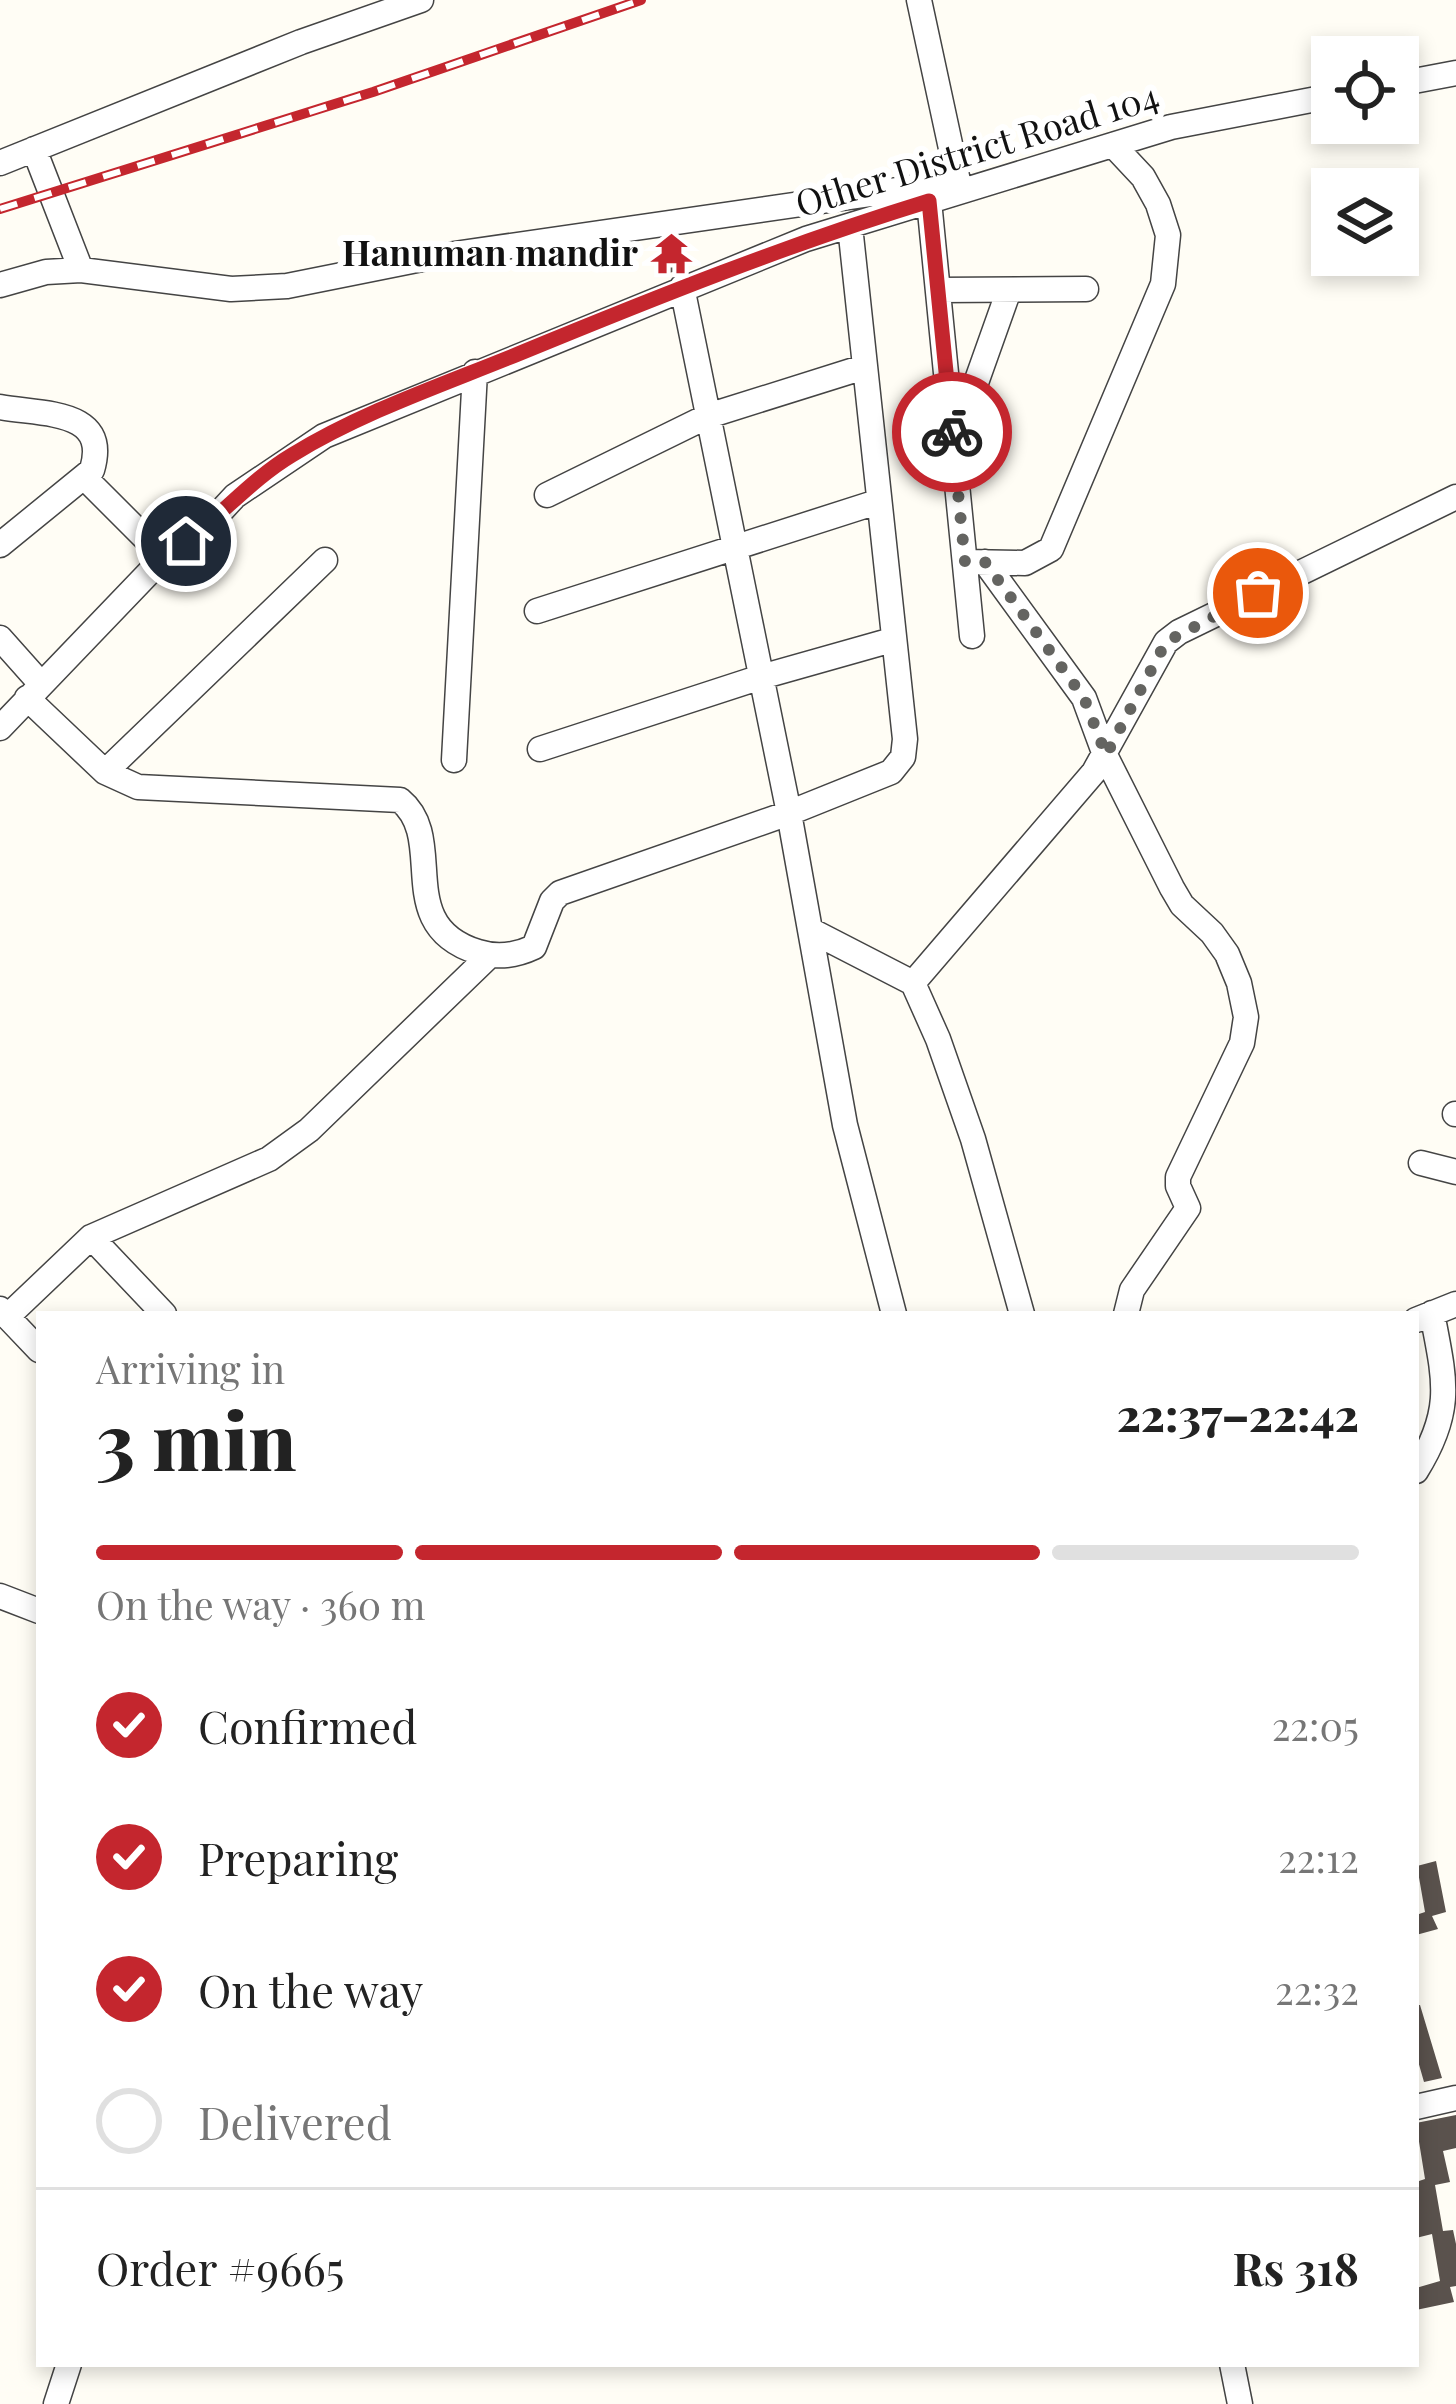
<!DOCTYPE html>
<html lang="en">
<head>
<meta charset="utf-8">
<style>
  :root { --surface:#fff; --page:#f2f2f2; --text:#222; --muted:#767676; --line:#e0e0e0; --accent:#c4262e }
  body { margin:0; font-family:"Playfair Display",serif; background:var(--page); color:var(--text); height:100vh; display:flex; flex-direction:column; font-size:45px; white-space:nowrap }
  * { box-sizing:border-box; margin:0 }
  p { font-size:39px; color:var(--muted) }
  .icon { flex:none; width:66px; height:66px; fill:none; stroke:currentColor; stroke-width:2; stroke-linecap:round; stroke-linejoin:round }
  .map { position:relative; flex:1; overflow:hidden }
  .details { position:absolute; left:36px; top:1311px; width:1383px; height:1056px; display:flex; flex-direction:column; background:var(--surface); border-radius:0px; box-shadow:0 6px 18px #0003 }
  .details>* { flex:none }
  .buttons { position:absolute; left:1311px; top:36px; display:grid; gap:24px }
  .buttons a { display:grid; place-items:center; width:108px; height:108px; border-radius:0px; background:var(--surface); box-shadow:0 6px 18px #0003; font-size:60px }
  .pin { position:absolute; display:grid; place-items:center; width:102px; height:102px; color:#fff; margin:-51px; border:6px solid #fff; border-radius:50%; box-shadow:0 3px 12px #0007 }
  .courier { position:absolute; display:grid; place-items:center; width:120px; height:120px; margin:-60px; border:9px solid #c4262e; border-radius:50%; background:#fff; color:#222; box-shadow:0 3px 15px #0007 }
  .overview em { font-style:normal; font-weight:800 }
  .overview div { display:flex; flex-direction:column-reverse }
  .overview { display:flex; align-items:center; justify-content:space-between; height:204px; padding:0 60px }
  h1 { font-size:78px; font-weight:800; line-height:90px }
  .bar { display:grid; grid-template-columns:repeat(4,1fr); gap:18px 12px; align-content:center; height:144px; padding:0 60px }
  .bar i { height:15px; border-radius:9px; background:var(--line) }
  .bar .on { background:var(--accent) }
  .bar p { grid-column:span 4 }
  .line { display:flex; align-items:center; gap:30px; padding:0 60px; border-top:3px solid var(--line) }
  .line div { flex:1 }
  ol { padding:0 60px; list-style:none }
  li { display:flex; align-items:center; gap:36px; height:132px }
  li p { margin-inline-start:auto }
  li .icon { padding:12px; border-radius:50%; background:var(--accent); color:#fff; stroke-width:4 }
  li:last-child { color:var(--muted) }
  li i { width:66px; height:66px; border:6px solid var(--line); border-radius:50% }
  .map>svg:first-child { display:block }
  .building { fill:#5a524d }
  .lines { fill:none; stroke-linecap:round; stroke-linejoin:round }
  .minor-casing { stroke:#444; stroke-width:27 }
  .minor { stroke:#fff; stroke-width:24 }
  .rail-casing { stroke:#c4262e; stroke-width:10 }
  .rail { stroke:#fff; stroke-width:6; stroke-dasharray:18; stroke-linecap:butt }
  .done { stroke:#646461; stroke-width:12; stroke-dasharray:0 21.6 }
  .route { stroke:#c4262e; stroke-width:15 }
  .labels { text-anchor:middle; stroke-width:12; stroke-linejoin:round; paint-order:stroke }
  .street-label { font-size:36px; fill:#111; stroke:#fff }
  .poi-label { font-size:36px; font-weight:bold; fill:#111; stroke:#fff; text-anchor:end }
</style>
</head>
<body>
<div class="map">
<svg width="1456" height="2404" viewBox="0 0 1456 2404">
  <rect width="100%" height="100%" fill="#fffdf5"/>
  <!-- building -->
  <path class="building" d="M 682,238 L 688,269 L 663,274 L 657,241 Z
    M 1436,1861 L 1446,1912 L 1432,1916 L 1438,1929 L 1416,1935 L 1416,1915 L 1425,1912 L 1417,1866 Z
    M 1416,2005 L 1420,2005 L 1442,2078 L 1424,2082 L 1416,2054 Z
    M 1456,2115 L 1456,2148 L 1443,2151 L 1450,2182 L 1435,2185 L 1443,2231 L 1453,2230 L 1456,2244 L 1456,2286 L 1450,2287 L 1454,2302 L 1416,2310 L 1416,2288 L 1440,2281 L 1432,2234 L 1416,2238 L 1416,2182 L 1425,2179 L 1416,2123 Z"/>
  <g class="lines">
    <defs>
      <path id="minor" d="M 919,0 L 958,181
        M 1398,84 L 1456,73
        M 34,149 L 81,270
        M 0,163 L 301,42 L 421,0
        M 929,201 L 972,636
        M 0,285 L 46,272 L 81,270 L 231,289 L 287,286 L 427,258 L 946,183
        M 682,287 L 789,813 L 845,1125 L 894,1314
        M 938,290 L 1086,289
        M 0,407 C 43,415 110,409 92,470 L 0,545
        M 956,439 L 1009,290
        M 84,477 L 164,557
        M 547,495 L 708,416 L 864,367
        M 965,562 L 1025,563 L 1051,549 L 1163,284 L 1168,235 L 1158,204 L 1143,177 L 1113,145
        M 985,562 L 1084,698 L 1105,755 L 1172,888 L 1182,905 L 1212,933 L 1227,954 L 1239,983 L 1246,1017 L 1242,1043 L 1178,1177 L 1178,1186 L 1188,1208 L 1132,1290 L 1126,1314
        M 537,611 L 877,502
        M 0,638 L 41,684
        M 27,698 L 105,772 L 138,787 L 400,800 C 449,840 391,925 478,952 C 497,958 515,956 534,947 L 552,901 L 560,893 L 789,813 L 891,772 L 903,757 L 905,739 L 850,226
        M 0,728 L 164,557 L 208,525 L 235,496 L 324,436 L 806,239 L 1171,127 L 1332,96
        M 540,749 L 761,677 L 892,640
        M 454,760 L 475,372
        M 105,772 L 325,560
        M 812,931 L 913,983 L 938,1039 L 973,1139 L 1022,1314
        M 913,983 L 1094,772 L 1166,642 L 1179,632 L 1456,497
        M 1455,1114 L 1456,1114
        M 1421,1163 L 1456,1172
        M 91,1237 L 164,1314
        M 0,1309 L 39,1350
        M 7,1317 L 91,1237 L 269,1159 L 309,1130 L 489,956
        M 1416,1320 L 1456,1304
        M 1416,1471 C 1454,1410 1445,1381 1432,1313
        M 0,1596 L 39,1611
        M 1416,2107 L 1456,2098
        M 1232,2364 L 1240,2404
        M 56,2404 L 69,2364"/>
    </defs>
    <!-- minor casing -->
    <use href="#minor" class="minor-casing"/>
    <!-- minor -->
    <use href="#minor" class="minor"/>
    <defs>
      <path id="rail" d="M 0,209 L 373,92 L 641,0"/>
    </defs>
    <!-- rail casing -->
    <use href="#rail" class="rail-casing"/>
    <!-- rail -->
    <use href="#rail" class="rail"/>
  </g>
  <g class="lines">
    <!-- done -->
    <path class="done" d="M 952,432 L 965,562 L 985,562 L 1084,698 L 1106,755 L 1166,642 L 1258,593"/>
    <!-- route -->
    <path class="route" d="M 186,541 C 223,514 252,479 292,455 C 362,412 442,385 518,354 C 654,298 789,244 929,201 L 952,432"/>
  </g>
  <!-- icons -->
  <defs>
    <symbol id="temple-bare" viewBox="-9 -9 18 18"><path d="M0-6L5-2H3V0L6.5 2.5H4V6H1.5V3h-3V6H-4V2.5H-6.5L-3 0V-2H-5Z" fill="#c4262e" stroke="#fff" stroke-width="2.5" paint-order="stroke"/></symbol>
  </defs>
  <g fill-rule="evenodd">
    <use href="#temple-bare" x="642" y="224" width="59" height="59"/>
  </g>
  <g class="labels">
    <!-- street labels -->
    <g class="street-label">
      <text transform="translate(977 150) rotate(-17)" y="13">Other District Road 104</text>
    </g>
    <!-- poi labels -->
    <g class="poi-label">
      <text x="638" y="266">Hanuman mandir</text>
    </g>
  </g>
</svg>
<div class="buttons">
<a><svg class="icon" aria-label="locate" viewBox="0 0 24 24"><circle cx="12" cy="12" r="6"/><path d="M12 2v4M12 18v4M2 12h4M18 12h4"/></svg></a>
<a><svg class="icon" aria-label="layers" viewBox="0 0 24 24"><path d="M12 4l9 5-9 5-9-5zM3 14l9 5 9-5"/></svg></a>
</div>
<div class="pin" style="left:1258px;top:593px;background:#ea580c"><svg class="icon" aria-label="bag" viewBox="0 0 24 24"><path d="M5 8h14l-1 12H6zM9 8a3 3 0 0 1 6 0"/></svg></div>
<div class="pin" style="left:186px;top:541px;background:#1f2937"><svg class="icon" aria-label="home" viewBox="0 0 24 24"><path d="M3 11l9-7 9 7M6 9v11h12V9"/></svg></div>
<div class="courier" style="left:952px;top:432px"><svg class="icon" aria-label="bike" viewBox="0 0 24 24"><circle cx="6" cy="16" r="4"/><circle cx="18" cy="16" r="4"/><path d="M6 16l4-8h5l3 8M10 8l3 8H6M13 5h3"/></svg></div>
<section class="details">
<div class="overview"><div><h1>3 min</h1><p>Arriving in</p></div><em>22:37–22:42</em></div>
<div class="bar"><i class="on"></i><i class="on"></i><i class="on"></i><i></i><p>On the way · 360 m</p></div>
<ol>
<li><svg class="icon" aria-label="check" viewBox="0 0 24 24"><path d="M5 12l5 5 9-10"/></svg>Confirmed<p>22:05</p></li>
<li><svg class="icon" aria-label="check" viewBox="0 0 24 24"><path d="M5 12l5 5 9-10"/></svg>Preparing<p>22:12</p></li>
<li><svg class="icon" aria-label="check" viewBox="0 0 24 24"><path d="M5 12l5 5 9-10"/></svg>On the way<p>22:32</p></li>
<li><i></i>Delivered</li>
</ol>
<div class="line" style="height:156px"><div>Order #9665</div><b>Rs 318</b></div>
</section>
</div>
</body>
</html>
